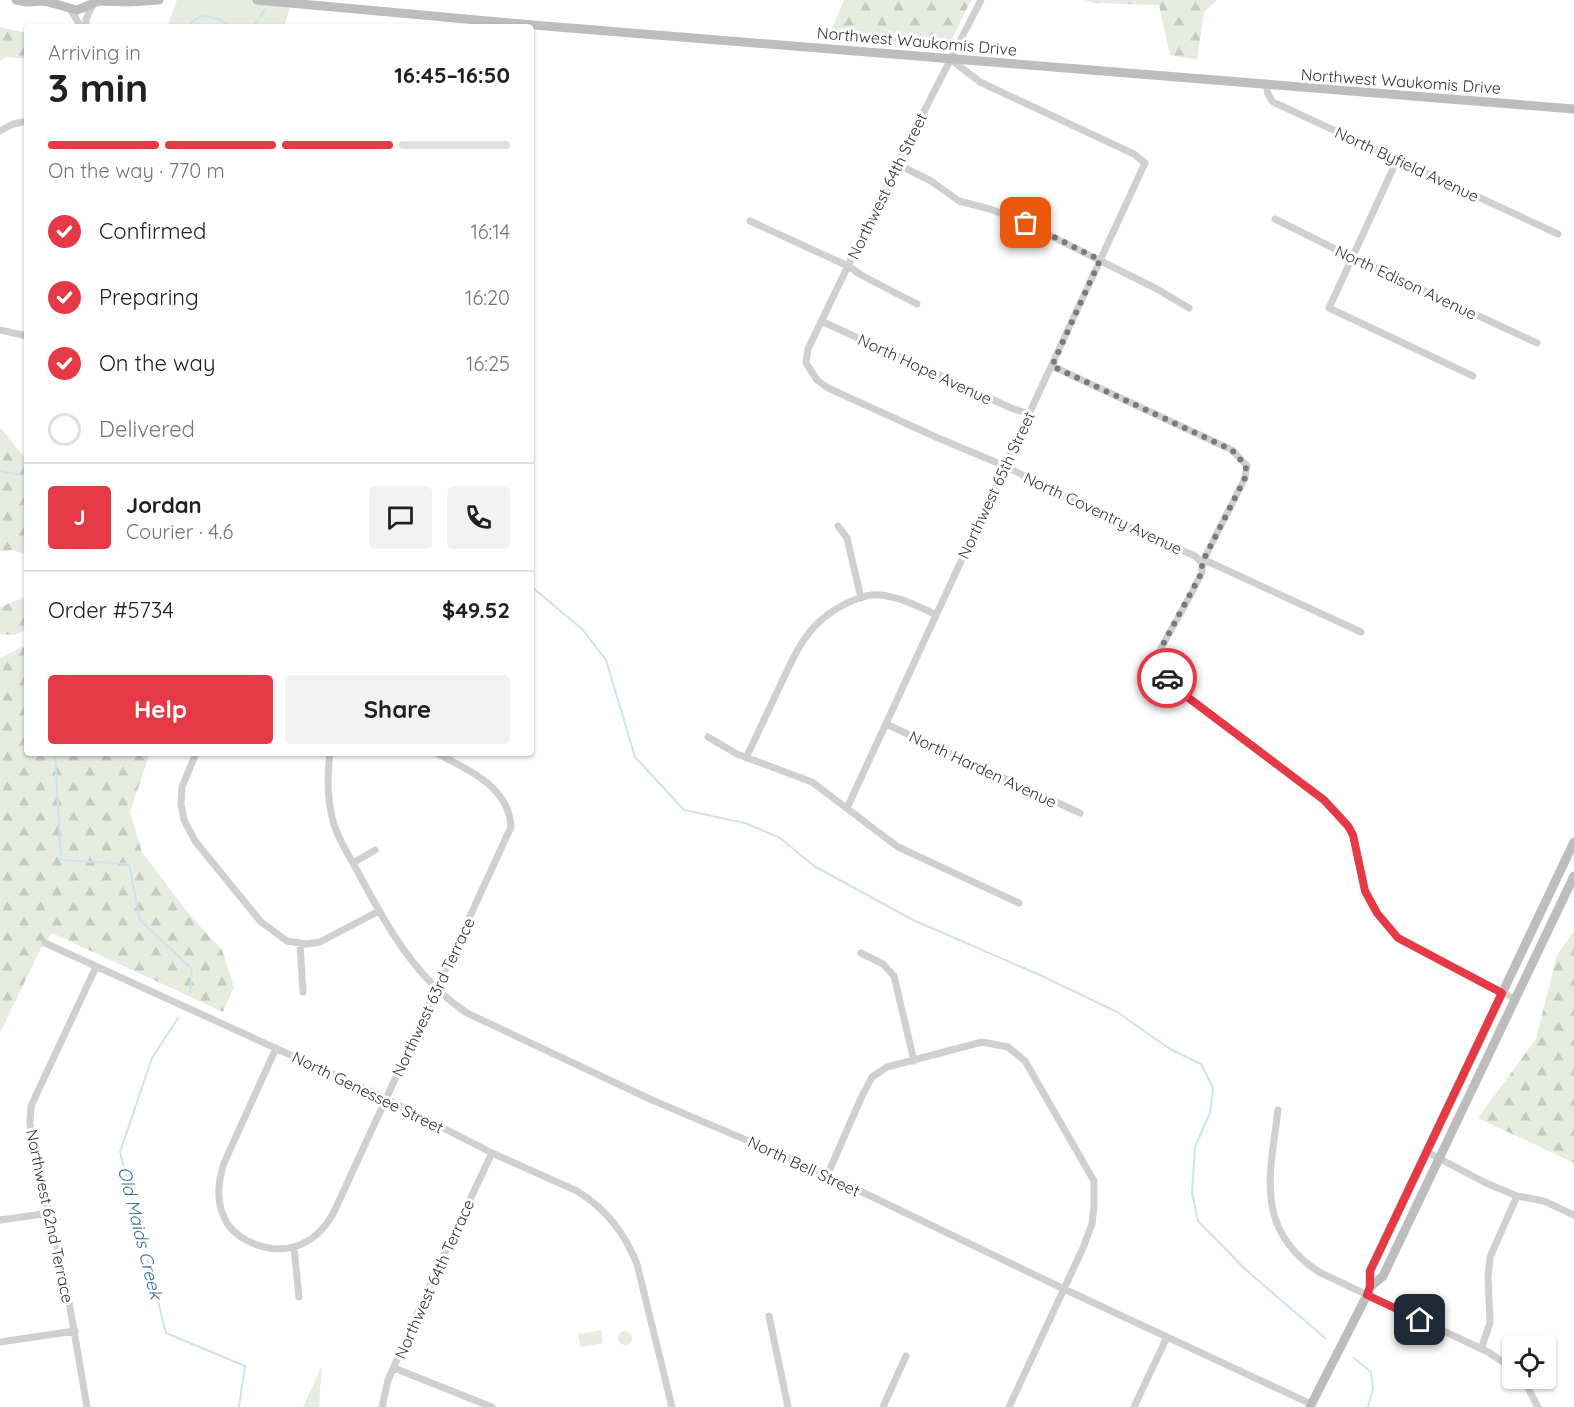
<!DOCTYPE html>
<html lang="en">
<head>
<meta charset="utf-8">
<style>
  :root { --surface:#fff; --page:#f2f2f2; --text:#202124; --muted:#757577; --line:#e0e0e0; --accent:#e63946 }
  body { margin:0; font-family:Quicksand,sans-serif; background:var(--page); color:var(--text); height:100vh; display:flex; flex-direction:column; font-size:22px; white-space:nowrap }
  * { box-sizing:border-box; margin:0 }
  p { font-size:20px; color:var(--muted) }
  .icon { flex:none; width:33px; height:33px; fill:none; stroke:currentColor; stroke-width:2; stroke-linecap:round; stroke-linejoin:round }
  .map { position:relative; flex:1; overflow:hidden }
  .details { position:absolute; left:24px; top:24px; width:510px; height:732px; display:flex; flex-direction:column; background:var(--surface); border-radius:6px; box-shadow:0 2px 4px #0004 }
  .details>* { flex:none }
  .buttons { position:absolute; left:1502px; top:1335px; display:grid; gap:12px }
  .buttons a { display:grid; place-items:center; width:54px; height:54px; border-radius:6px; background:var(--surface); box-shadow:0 2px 4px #0004; font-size:30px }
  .pin { position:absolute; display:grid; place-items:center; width:51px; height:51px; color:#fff; margin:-26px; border-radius:12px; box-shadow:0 3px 9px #0006 }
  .courier { position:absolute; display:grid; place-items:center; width:60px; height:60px; margin:-30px; border:4px solid #e63946; border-radius:50%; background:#fff; color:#222; box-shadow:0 2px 8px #0007 }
  .summary em { font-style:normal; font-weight:700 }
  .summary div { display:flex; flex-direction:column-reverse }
  .summary { display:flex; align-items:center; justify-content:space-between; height:102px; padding:0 24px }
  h1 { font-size:39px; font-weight:700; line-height:45px }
  .bar { display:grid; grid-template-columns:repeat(4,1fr); gap:9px 6px; align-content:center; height:72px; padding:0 24px }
  .bar i { height:8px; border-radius:4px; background:var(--line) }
  .bar .active { background:var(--accent) }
  .bar p { grid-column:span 4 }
  .line { display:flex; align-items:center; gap:15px; padding:0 24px; border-top:2px solid var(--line) }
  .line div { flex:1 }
  .round { display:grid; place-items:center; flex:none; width:63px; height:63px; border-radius:6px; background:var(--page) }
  ol { padding:0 24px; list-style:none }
  li { display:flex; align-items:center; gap:18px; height:66px }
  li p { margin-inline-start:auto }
  li .icon { padding:6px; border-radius:50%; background:var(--accent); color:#fff; stroke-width:4 }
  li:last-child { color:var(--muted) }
  li i { width:33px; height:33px; border:3px solid var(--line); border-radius:50% }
  .action { display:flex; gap:12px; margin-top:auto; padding:12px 24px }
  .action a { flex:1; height:69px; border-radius:6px; background:var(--accent); color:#fff; font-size:24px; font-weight:700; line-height:69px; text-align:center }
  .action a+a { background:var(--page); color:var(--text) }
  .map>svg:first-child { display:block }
  .forest { fill:url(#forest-firs) }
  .green { fill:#e6ecdf }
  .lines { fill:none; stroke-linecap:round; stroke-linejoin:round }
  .stream { stroke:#cfe2ee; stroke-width:2 }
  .minor { stroke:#d0d0d0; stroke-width:7 }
  .secondary { stroke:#bdbdbd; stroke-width:9 }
  .done { stroke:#7a7a7a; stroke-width:6; stroke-dasharray:0 10.8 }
  .route { stroke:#e63946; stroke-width:8 }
  .labels { text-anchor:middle; stroke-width:6; stroke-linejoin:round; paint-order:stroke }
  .street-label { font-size:16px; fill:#333; stroke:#fff }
  .water-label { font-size:18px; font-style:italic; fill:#3f7597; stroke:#fff }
</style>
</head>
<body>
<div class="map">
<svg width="1574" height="1407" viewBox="0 0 1574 1407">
  <defs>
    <pattern id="forest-firs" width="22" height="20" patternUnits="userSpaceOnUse" patternTransform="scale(1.5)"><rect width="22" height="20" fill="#e6ecdf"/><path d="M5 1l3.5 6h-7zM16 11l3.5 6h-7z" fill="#c6cbc0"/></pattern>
  </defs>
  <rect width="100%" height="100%" fill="#fff"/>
  <!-- forest -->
  <path class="forest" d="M 844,0 L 971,0 L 946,51 L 831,31 Z
    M 1085,0 L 1217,0 L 1204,12 L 1197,60 L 1170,55 L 1159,5 L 1092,3 Z
    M 0,27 L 27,33 L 27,59 L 7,57 L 0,60 Z
    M 0,427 L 24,457 L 27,458 L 27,555 L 12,550 L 0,551 Z
    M 27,596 L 27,629 L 15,635 L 0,634 L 0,607 Z
    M 27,645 L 27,753 L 150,753 L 130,812 L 142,852 L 188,913 L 222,950 L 234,987 L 223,1012 L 52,933 L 41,948 L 0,1033 L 0,658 Z
    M 1574,931 L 1574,1163 L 1478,1118 L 1536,1039 L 1557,955 Z"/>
  <!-- green -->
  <path class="green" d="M 177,0 L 292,0 L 284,27 L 167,27 Z
    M 601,1330 L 603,1343 L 581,1347 L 578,1334 Z
    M618 1338a7 7 0 1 1 14 0a7 7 0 1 1-14 0Z
    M 322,1366 L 319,1407 L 303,1407 Z"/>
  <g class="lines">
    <!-- stream -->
    <path class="stream" d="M 189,27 C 199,8 219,18 232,27
      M 253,27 L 265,10
      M 0,471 L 27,476
      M 531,584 L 533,588 L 582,629 L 606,660 L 635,757 L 684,810 L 745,823 L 780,838 L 814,866 L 913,920 L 1040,975 L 1117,1012 L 1170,1049 L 1201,1064 L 1213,1088 L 1210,1113 L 1195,1147 L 1192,1193 L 1198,1221 L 1246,1270 L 1325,1338
      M 55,753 L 61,860 L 129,864 L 140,920 L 192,969 L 190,992
      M 178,1018 L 152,1058 L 120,1152 L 166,1333 L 245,1366 L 239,1407
      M 1354,1358 L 1371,1372 L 1373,1389 L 1368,1407"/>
    <!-- minor -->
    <path class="minor" d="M 981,0 L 897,164 L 808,349 L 806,363 L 817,380 L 828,388 L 938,438 L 1005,466 L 1091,510 L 1195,556 L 1202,563 L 1209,562 L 1361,632
      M 70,9 L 81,27
      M 86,27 L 86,19 L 93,4
      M 1266,85 L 1268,94 L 1273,102 L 1558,234
      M 0,131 L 13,124 L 27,121
      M 1397,160 L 1329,308 L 1473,376
      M 897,164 L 931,181 L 959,201 L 990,209 L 1025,223 L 1157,289 L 1189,308
      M 1275,219 L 1351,257 L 1537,343
      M 750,221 L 848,266 L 863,276 L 917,304
      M 821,321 L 1011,408 L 1030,414
      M 0,330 L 27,336
      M 1052,366 L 1232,450 L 1247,466 L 1245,478 L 1202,563 L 1202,572 L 1191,594 L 1161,648 L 1158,658 L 1161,673 L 1187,696 L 1324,800 L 1348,826 L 1353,835 L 1365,891 L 1377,913 L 1398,938 L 1515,999
      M 838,526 L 847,538 L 861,598
      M 886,724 L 1080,813
      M 708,737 L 737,754 L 812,782 L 898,847 L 1019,903
      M 196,753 L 182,787 L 181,804 L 184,820 L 195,841 L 261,922 L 287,941 L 307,944 L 320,942 L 379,911
      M 330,753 C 327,776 327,799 333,821 C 338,840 350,857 359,874 C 387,927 416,979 467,1013 L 652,1100 L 810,1167 L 1064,1289 L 1311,1404
      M 746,758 C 757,735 768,711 779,688 C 798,647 810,618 854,600 C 861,597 872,594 880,595 C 899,597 919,606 936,615
      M 847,808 L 1145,163 L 1134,154 L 980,82 L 950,59
      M 353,863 L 375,850
      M 45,943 L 385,1098 L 492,1153 L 577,1191 C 606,1209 624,1232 637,1264 L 672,1407
      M 300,944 L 303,992
      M 861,953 L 883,964 L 894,976 L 914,1061
      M 276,1048 L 224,1163 C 218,1182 216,1199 224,1217 C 228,1228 237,1235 246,1240 C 281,1258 313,1248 333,1214 L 511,827 C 509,786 467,769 436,753
      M 1278,1110 C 1270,1175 1254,1229 1319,1272 L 1488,1352 L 1512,1368
      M 1427,1152 L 1486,1183 L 1517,1196 L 1544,1201 L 1574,1215
      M 827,1176 L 861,1098 L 872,1077 L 887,1067 L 982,1042 L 1008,1047 L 1025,1061 L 1094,1181 L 1094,1206 L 1092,1224 L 1083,1248 L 1009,1407
      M 0,1220 L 50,1213
      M 294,1248 L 299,1297
      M 769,1316 L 788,1407
      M 0,1342 L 75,1331
      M 1481,1349 L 1490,1323 L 1488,1277 L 1490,1257 L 1517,1196
      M 394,1368 L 492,1407
      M 1521,1378 L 1527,1386 L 1538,1407
      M 87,1407 L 66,1284 L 31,1134 L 30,1122 L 31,1106 L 96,967
      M 382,1407 L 388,1380 L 439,1265 L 492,1153
      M 883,1407 L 906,1356
      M 1134,1407 L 1167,1337"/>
    <!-- secondary -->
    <path class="secondary" d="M 16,0 L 26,2 L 44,1 L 77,10 L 99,1 L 129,2 L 159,0
      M 257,0 L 533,25 L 1574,109
      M 1370,1287 L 1383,1276 L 1574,876
      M 1310,1407 L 1367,1295 L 1370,1287 L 1370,1271 L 1574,842"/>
  </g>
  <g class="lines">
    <!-- done -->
    <path class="done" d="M 1026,223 L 1100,260 L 1052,366 L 1232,450 L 1246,466 L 1245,478 L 1202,563 L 1202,572 L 1161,648 L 1158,666 L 1161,673 L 1167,678"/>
    <!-- route -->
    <path class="route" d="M 1167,678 L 1186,696 L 1324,800 L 1348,826 L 1353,835 L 1365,891 L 1377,913 L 1398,938 L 1502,993 L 1370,1271 L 1370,1287 L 1367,1295 L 1420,1320"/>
  </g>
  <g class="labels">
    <!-- street labels -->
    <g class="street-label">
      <text transform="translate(917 41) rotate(5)" y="6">Northwest Waukomis Drive</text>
      <text transform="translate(1401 81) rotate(4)" y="6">Northwest Waukomis Drive</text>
      <text transform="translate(1407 164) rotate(25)" y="6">North Byfield Avenue</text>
      <text transform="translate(887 186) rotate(-64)" y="6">Northwest 64th Street</text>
      <text transform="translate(1406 282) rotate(25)" y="6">North Edison Avenue</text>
      <text transform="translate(925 369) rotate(25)" y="6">North Hope Avenue</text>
      <text transform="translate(996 485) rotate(-65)" y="6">Northwest 65th Street</text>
      <text transform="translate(1103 513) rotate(25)" y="6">North Coventry Avenue</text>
      <text transform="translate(983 769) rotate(25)" y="6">North Harden Avenue</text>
      <text transform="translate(433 997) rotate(-65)" y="6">Northwest 63rd Terrace</text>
      <text transform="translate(368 1092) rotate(26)" y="6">North Genessee Street</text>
      <text transform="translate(804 1166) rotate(25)" y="6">North Bell Street</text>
      <text transform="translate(50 1216) rotate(78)" y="6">Northwest 62nd Terrace</text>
      <text transform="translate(434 1279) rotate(-66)" y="6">Northwest 64th Terrace</text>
    </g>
    <!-- water labels -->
    <g class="water-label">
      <text transform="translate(140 1233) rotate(76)" y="6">Old Maids Creek</text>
    </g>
  </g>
</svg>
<div class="buttons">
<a><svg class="icon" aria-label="locate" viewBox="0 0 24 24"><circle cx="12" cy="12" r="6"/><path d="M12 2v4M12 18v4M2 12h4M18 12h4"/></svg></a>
</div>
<div class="pin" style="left:1026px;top:223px;background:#ea580c"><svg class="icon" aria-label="bag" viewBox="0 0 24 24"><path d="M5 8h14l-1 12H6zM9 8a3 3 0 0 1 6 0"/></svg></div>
<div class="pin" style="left:1420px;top:1320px;background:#1f2937"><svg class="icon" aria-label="home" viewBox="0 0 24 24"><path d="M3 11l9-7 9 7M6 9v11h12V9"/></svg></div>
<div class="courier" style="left:1167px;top:678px"><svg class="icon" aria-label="car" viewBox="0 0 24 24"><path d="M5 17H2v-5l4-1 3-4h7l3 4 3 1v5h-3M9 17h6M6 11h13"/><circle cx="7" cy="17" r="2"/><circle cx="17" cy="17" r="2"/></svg></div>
<section class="details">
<div class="summary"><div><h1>3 min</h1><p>Arriving in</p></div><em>16:45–16:50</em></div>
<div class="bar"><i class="active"></i><i class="active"></i><i class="active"></i><i></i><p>On the way · 770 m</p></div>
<ol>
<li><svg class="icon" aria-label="check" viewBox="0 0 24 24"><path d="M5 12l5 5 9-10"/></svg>Confirmed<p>16:14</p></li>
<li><svg class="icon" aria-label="check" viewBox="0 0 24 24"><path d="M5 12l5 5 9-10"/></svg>Preparing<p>16:20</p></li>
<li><svg class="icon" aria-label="check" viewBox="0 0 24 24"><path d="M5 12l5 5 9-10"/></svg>On the way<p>16:25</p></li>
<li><i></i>Delivered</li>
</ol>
<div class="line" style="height:108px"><b class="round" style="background:var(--accent);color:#fff">J</b><div><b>Jordan</b><p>Courier · 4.6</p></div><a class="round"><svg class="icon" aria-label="chat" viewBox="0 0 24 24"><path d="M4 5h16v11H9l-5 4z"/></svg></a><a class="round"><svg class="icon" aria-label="phone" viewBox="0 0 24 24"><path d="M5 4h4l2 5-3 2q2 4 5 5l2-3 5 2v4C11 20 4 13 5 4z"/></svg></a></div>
<div class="line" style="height:78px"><div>Order #5734</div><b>$49.52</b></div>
<div class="action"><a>Help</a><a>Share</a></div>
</section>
</div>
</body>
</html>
